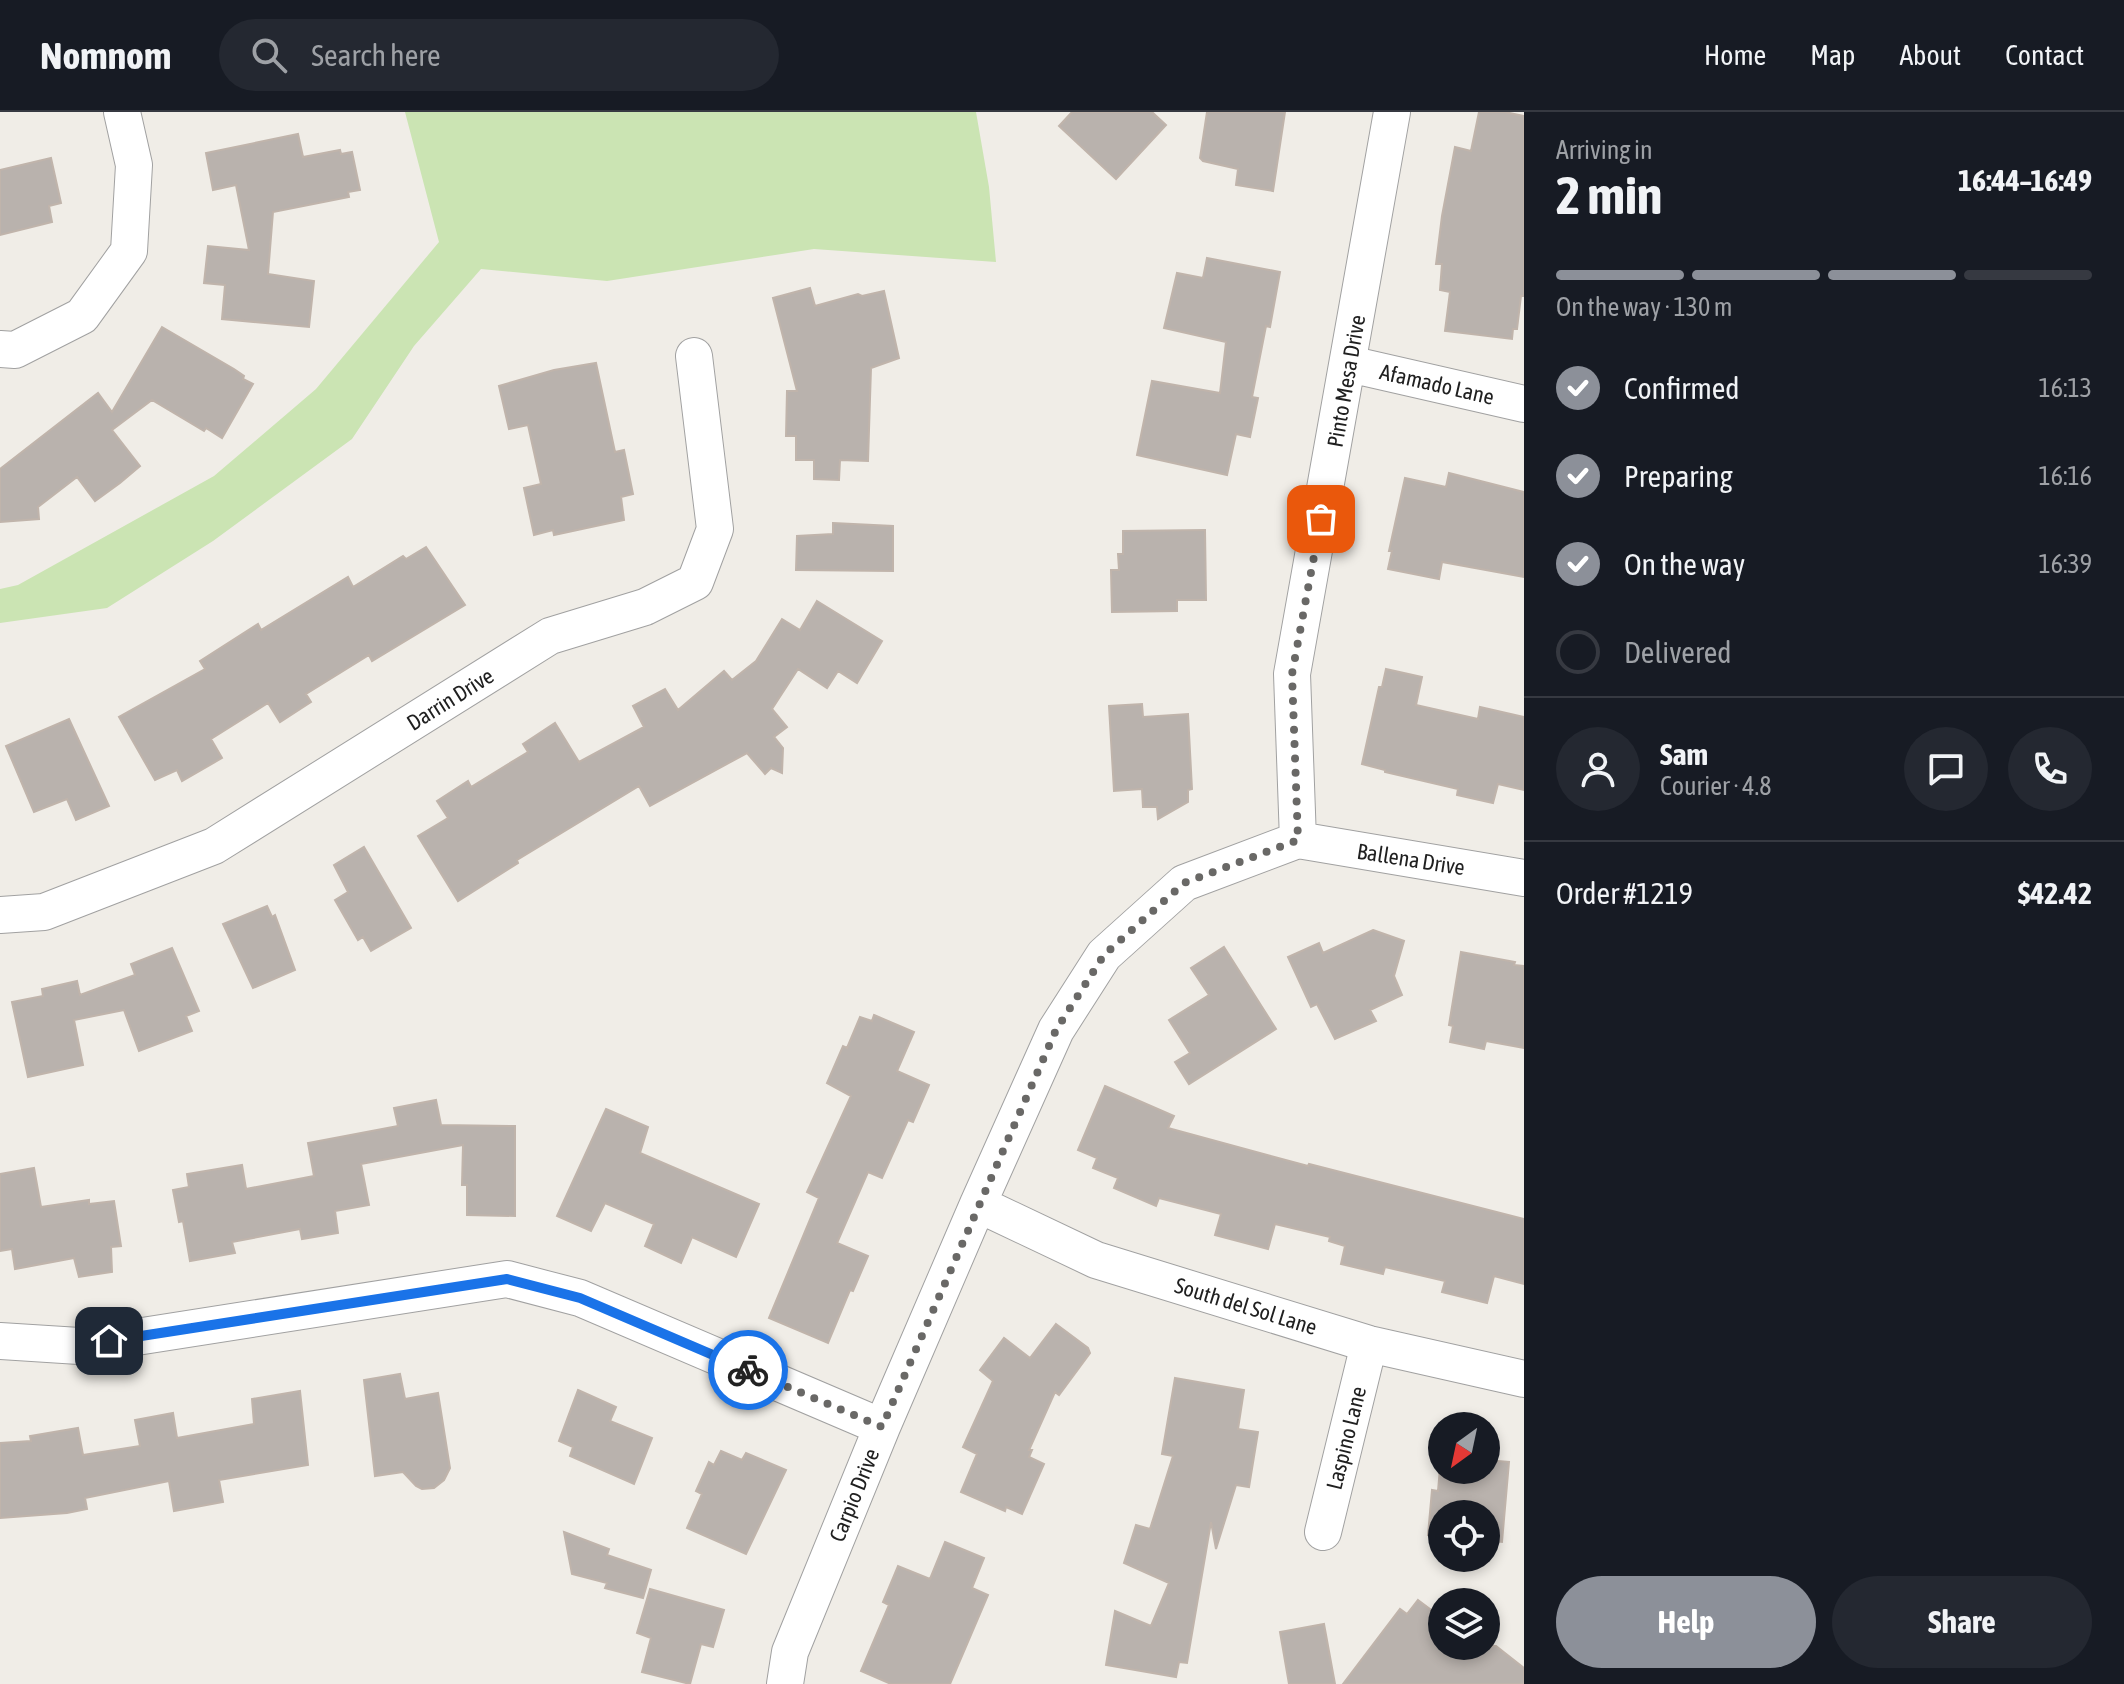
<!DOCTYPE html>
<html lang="en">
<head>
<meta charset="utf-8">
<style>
  :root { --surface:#171b24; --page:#242831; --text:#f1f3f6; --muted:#9ea1a6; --line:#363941; --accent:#8c9099 }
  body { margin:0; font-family:"Asap Condensed",sans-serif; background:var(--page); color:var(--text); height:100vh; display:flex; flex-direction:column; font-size:30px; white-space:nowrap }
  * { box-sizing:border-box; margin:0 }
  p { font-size:26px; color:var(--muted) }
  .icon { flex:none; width:44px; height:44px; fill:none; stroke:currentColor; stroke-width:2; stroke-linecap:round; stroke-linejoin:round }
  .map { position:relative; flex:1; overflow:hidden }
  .panel { display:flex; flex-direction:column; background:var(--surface); width:600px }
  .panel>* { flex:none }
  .needle { width:52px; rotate:213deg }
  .buttons { position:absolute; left:1428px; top:1300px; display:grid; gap:16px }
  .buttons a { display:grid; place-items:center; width:72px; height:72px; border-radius:50%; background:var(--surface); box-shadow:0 4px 12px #0003; font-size:40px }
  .pin { position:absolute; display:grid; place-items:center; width:68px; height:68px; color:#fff; margin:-34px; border-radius:16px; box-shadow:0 4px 12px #0006 }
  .courier { position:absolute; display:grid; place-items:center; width:80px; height:80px; margin:-40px; border:6px solid #1a73e8; border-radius:50%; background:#fff; color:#222; box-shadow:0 2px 10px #0007 }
  .summary em { font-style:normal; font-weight:700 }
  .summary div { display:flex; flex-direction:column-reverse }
  .summary { display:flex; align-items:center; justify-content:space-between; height:136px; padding:0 32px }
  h1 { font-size:52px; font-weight:700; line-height:60px }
  .bar { display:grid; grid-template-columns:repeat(4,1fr); gap:12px 8px; align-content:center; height:96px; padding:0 32px }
  .bar i { height:10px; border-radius:6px; background:var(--line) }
  .bar .on { background:var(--accent) }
  .bar p { grid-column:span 4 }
  .line { display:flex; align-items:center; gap:20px; padding:0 32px; border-top:2px solid var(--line) }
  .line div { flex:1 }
  .round { display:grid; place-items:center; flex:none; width:84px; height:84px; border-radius:42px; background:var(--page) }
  ol { padding:0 32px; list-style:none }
  li { display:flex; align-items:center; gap:24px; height:88px }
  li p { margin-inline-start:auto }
  li .icon { padding:8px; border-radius:50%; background:var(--accent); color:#fff; stroke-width:4 }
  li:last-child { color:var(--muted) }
  li i { width:44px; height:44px; border:4px solid var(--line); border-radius:50% }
  .button { display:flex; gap:16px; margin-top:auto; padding:16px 32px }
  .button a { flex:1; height:92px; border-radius:48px; background:var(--accent); color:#fff; font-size:32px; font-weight:700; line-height:92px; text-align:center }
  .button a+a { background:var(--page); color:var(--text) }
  header { display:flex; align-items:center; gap:48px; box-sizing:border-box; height:112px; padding:0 40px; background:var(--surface); border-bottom:2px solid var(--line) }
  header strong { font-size:38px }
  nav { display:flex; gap:44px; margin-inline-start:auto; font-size:28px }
  .search { width:560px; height:72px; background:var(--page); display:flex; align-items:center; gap:20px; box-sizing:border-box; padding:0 28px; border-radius:44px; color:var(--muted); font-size:30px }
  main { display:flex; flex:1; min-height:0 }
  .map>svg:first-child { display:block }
  .grass { fill:#cbe4b3 }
  .building { fill:#b9b2ad; stroke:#c0b4ab; stroke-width:2 }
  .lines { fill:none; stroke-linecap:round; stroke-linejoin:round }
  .minor-casing { stroke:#a1a1a1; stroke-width:38 }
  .minor { stroke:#fff; stroke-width:36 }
  .done { stroke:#696866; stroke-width:8; stroke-dasharray:0 14.4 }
  .route { stroke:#1a73e8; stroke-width:10 }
  .labels { text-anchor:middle; stroke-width:7; stroke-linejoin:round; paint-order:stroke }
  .street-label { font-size:22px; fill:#202020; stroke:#fff }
</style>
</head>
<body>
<header>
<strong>Nomnom</strong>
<div class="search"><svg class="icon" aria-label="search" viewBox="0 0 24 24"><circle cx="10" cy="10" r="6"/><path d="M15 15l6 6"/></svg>Search here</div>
<nav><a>Home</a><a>Map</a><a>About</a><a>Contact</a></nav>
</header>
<main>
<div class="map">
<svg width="1524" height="1572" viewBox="0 0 1524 1572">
  <rect width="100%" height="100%" fill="#f0ede7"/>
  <!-- grass -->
  <path class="grass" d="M 405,0 L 976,0 L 989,75 L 996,150 L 814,137 L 607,169 L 481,157 L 414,234 L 352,327 L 213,429 L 107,496 L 0,511 L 0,477 L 18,473 L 214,364 L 316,277 L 439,130 Z"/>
  <!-- building -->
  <path class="building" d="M 1072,0 L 1152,0 L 1166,13 L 1116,67 L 1059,14 Z
    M 1207,0 L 1285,0 L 1273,79 L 1236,73 L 1238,57 L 1203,49 L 1200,46 Z
    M 1479,0 L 1505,0 L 1524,4 L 1524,184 L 1521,184 L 1517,217 L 1513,217 L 1512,227 L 1445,219 L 1450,180 L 1440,178 L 1442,152 L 1436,152 L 1442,104 L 1455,35 L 1471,39 Z
    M 298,22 L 303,45 L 340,38 L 341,42 L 352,40 L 360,78 L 348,80 L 349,85 L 273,100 L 268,162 L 314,169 L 309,215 L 222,207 L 225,173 L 204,171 L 208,134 L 249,138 L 236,73 L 213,78 L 206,41 Z
    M 51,46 L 61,91 L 49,94 L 52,110 L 0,123 L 0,58 Z
    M 1207,146 L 1280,160 L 1270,215 L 1266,214 L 1252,285 L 1258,286 L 1250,325 L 1236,322 L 1227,363 L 1137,343 L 1152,269 L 1220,281 L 1226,230 L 1164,216 L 1177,161 L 1203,166 Z
    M 810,176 L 815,194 L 858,182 L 862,184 L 884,179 L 899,246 L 871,256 L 868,349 L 840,348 L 839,368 L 814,367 L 814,348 L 796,348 L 796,324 L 786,324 L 787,279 L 797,279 L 773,186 Z
    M 162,215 L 234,257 L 244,264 L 243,267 L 253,272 L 222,326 L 206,316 L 204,319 L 152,288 L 112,318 L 140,354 L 120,371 L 95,389 L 77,365 L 38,395 L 39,407 L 0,410 L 0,357 L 98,281 L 112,300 Z
    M 596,251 L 615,340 L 624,338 L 633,382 L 621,385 L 624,408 L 554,423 L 553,418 L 534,423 L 524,376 L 541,372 L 528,313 L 509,317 L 499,274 L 554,258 Z
    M 1449,361 L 1524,380 L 1524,465 L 1442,450 L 1439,467 L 1388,457 L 1392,439 L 1389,439 L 1405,366 L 1446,375 Z
    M 833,411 L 893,414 L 893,459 L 796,458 L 797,424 L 833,422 Z
    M 1205,418 L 1206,488 L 1177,488 L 1177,499 L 1112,500 L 1111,458 L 1119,458 L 1118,442 L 1123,442 L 1123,419 Z
    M 426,435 L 465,493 L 372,549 L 369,543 L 306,582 L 311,590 L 280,610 L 268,591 L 211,627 L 222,646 L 182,669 L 177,658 L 155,668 L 119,605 L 205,557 L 200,549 L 258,512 L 261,518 L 348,465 L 353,475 L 403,444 L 406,447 Z
    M 817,489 L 882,529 L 857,571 L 838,559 L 827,576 L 798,557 L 772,597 L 787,615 L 774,625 L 783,636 L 782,661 L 771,656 L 765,662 L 747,641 L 650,694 L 639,674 L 517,748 L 518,751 L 458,789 L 418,724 L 448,706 L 437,689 L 468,669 L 471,675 L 528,640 L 523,632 L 555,611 L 579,650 L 644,615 L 633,594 L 665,577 L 678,598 L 724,559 L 732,568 L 756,549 L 782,507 L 800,518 Z
    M 1386,557 L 1422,565 L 1416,593 L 1478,607 L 1480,595 L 1524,605 L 1524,678 L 1498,672 L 1493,691 L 1457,683 L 1458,677 L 1385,660 L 1385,658 L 1362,652 L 1379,575 L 1382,575 Z
    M 1142,592 L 1143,605 L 1188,602 L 1192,677 L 1188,678 L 1188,690 L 1158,707 L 1157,695 L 1143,695 L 1142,677 L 1114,679 L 1109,594 Z
    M 69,607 L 109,694 L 76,708 L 67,687 L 34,700 L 6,634 Z
    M 364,735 L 411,816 L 371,839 L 363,825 L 358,828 L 335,788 L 348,780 L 334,753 Z
    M 267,794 L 272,805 L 275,803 L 295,858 L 253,876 L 223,812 Z
    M 1373,818 L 1404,829 L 1394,864 L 1402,883 L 1370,898 L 1376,909 L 1335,927 L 1317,892 L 1311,895 L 1288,845 L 1319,831 L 1323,841 Z
    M 1224,835 L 1276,917 L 1189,972 L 1175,950 L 1190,941 L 1169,908 L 1209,883 L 1191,856 Z
    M 172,836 L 199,899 L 186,904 L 192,919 L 139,939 L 124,898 L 74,908 L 83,953 L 28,965 L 12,890 L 43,884 L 42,877 L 77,869 L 80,883 L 135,863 L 131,852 Z
    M 1461,840 L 1515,850 L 1514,853 L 1524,854 L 1524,936 L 1486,929 L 1484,937 L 1450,930 L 1453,914 L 1449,913 Z
    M 874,903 L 914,920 L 897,959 L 929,973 L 913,1010 L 908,1008 L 882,1066 L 868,1060 L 837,1131 L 868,1144 L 853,1179 L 850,1178 L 828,1231 L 769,1206 L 819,1086 L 807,1080 L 851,984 L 827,971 L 843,934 L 847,936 L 860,905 L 872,909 Z
    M 1105,974 L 1174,1004 L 1168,1016 L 1308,1054 L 1309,1052 L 1524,1107 L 1524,1172 L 1494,1164 L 1487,1191 L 1442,1180 L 1445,1169 L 1385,1155 L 1383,1162 L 1341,1152 L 1345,1134 L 1329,1129 L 1330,1125 L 1275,1112 L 1268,1137 L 1215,1123 L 1221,1102 L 1159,1086 L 1156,1094 L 1114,1076 L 1118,1066 L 1093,1056 L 1097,1046 L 1078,1038 Z
    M 436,988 L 441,1013 L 515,1014 L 515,1104 L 467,1103 L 467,1073 L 462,1073 L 463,1033 L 361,1052 L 369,1093 L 335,1099 L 338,1121 L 302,1127 L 300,1117 L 232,1130 L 235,1141 L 190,1149 L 183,1109 L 179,1110 L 173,1078 L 189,1075 L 187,1062 L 242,1053 L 246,1077 L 314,1064 L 308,1031 L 398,1014 L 394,996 Z
    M 606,997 L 648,1015 L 640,1041 L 759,1092 L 736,1145 L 692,1125 L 681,1151 L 645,1134 L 654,1112 L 605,1091 L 591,1119 L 557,1104 Z
    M 34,1056 L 41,1095 L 89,1088 L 89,1092 L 114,1089 L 121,1134 L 111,1135 L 112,1160 L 79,1165 L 74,1146 L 15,1157 L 12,1137 L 0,1139 L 0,1062 Z
    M 1056,1212 L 1088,1236 L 1090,1241 L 1059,1283 L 1055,1280 L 1029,1338 L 1032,1338 L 1029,1345 L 1044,1352 L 1022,1402 L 1006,1395 L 1005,1399 L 961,1380 L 977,1342 L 963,1335 L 993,1269 L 980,1258 L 1004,1226 L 1030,1246 Z
    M 400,1262 L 405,1287 L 438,1281 L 450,1356 L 444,1368 L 434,1376 L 422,1377 L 416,1374 L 403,1360 L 375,1364 L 364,1268 Z
    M 1175,1266 L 1244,1278 L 1238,1317 L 1258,1320 L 1249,1375 L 1236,1373 L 1216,1437 L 1211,1410 L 1187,1551 L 1179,1550 L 1176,1565 L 1106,1553 L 1115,1499 L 1151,1514 L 1169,1471 L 1124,1451 L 1136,1413 L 1150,1417 L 1173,1344 L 1162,1342 Z
    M 578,1278 L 616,1295 L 610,1309 L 652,1326 L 634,1372 L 570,1344 L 573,1335 L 559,1329 Z
    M 300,1279 L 308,1353 L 219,1368 L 223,1390 L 174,1399 L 169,1369 L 85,1386 L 87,1397 L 67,1401 L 0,1406 L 0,1331 L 31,1329 L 30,1324 L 78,1316 L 83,1343 L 140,1334 L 135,1308 L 173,1301 L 177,1326 L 254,1312 L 252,1287 Z
    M 721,1339 L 742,1348 L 746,1341 L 786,1358 L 746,1442 L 687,1416 L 702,1382 L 696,1379 L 709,1350 L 714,1353 Z
    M 1441,1344 L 1442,1358 L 1486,1358 L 1486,1348 L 1509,1350 L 1502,1430 L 1486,1428 L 1486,1402 L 1442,1402 L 1442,1424 L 1428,1423 L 1432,1378 L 1438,1379 Z
    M 564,1420 L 609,1437 L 607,1443 L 651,1458 L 643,1486 L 605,1476 L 607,1471 L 572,1462 Z
    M 945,1430 L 984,1446 L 972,1476 L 988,1483 L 950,1572 L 891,1572 L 861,1559 L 889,1493 L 883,1490 L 898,1454 L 930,1467 Z
    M 650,1477 L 724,1498 L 713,1535 L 701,1532 L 690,1572 L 642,1560 L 651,1526 L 637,1521 Z
    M 1418,1488 L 1442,1506 L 1442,1534 L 1496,1534 L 1524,1556 L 1524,1572 L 1343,1572 L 1400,1497 L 1407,1502 Z
    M 1324,1512 L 1335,1572 L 1289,1572 L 1280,1520 Z"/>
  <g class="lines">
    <defs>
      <path id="minor" d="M 0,237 L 15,238 L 82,204 L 129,139 L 134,53 L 122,0
        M 1349,252 L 1524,292
        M 1298,728 L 1292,562 L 1392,0
        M 0,803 L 44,800 L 214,734 L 550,524 L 645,495 L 695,470 L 715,417 L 694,244
        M 978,1092 L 1096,1148 L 1369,1232 L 1524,1267
        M 0,1229 L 79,1234 L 507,1167 L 580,1186 L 882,1315
        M 1323,1420 L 1369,1232
        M 785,1572 L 790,1540 L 882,1315 L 978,1092 L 1056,918 L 1104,843 L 1184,771 L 1298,728 L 1524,766"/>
    </defs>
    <!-- minor casing -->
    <use href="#minor" class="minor-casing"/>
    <!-- minor -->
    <use href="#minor" class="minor"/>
  </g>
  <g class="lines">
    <!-- done -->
    <path class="done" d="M 748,1258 L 882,1315 L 1056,918 L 1104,843 L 1184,771 L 1298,728 L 1292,562 L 1321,407"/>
    <!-- route -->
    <path class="route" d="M 109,1229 L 507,1167 L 580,1186 L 748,1258"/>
  </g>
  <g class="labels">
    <!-- street labels -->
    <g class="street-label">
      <text transform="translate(1346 269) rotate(-80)" y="8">Pinto Mesa Drive</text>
      <text transform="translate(1437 272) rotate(13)" y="8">Afamado Lane</text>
      <text transform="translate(450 587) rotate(-32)" y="8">Darrin Drive</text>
      <text transform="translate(1411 747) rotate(9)" y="8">Ballena Drive</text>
      <text transform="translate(1246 1194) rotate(17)" y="8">South del Sol Lane</text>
      <text transform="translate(1346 1326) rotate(-76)" y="8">Laspino Lane</text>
      <text transform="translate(854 1383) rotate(-68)" y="8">Carpio Drive</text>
    </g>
  </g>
</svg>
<div class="buttons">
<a><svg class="needle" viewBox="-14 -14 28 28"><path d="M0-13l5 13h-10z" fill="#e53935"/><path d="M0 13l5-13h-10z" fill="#9ea1a6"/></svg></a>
<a><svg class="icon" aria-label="locate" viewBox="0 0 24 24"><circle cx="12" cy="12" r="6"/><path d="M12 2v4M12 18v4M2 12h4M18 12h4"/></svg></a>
<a><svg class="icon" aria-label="layers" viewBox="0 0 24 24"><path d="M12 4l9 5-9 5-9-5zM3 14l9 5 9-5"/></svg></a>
</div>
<div class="pin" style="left:1321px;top:407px;background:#ea580c"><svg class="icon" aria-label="bag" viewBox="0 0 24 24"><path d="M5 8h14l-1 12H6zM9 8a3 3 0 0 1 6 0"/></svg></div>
<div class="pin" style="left:109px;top:1229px;background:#1f2937"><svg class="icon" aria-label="home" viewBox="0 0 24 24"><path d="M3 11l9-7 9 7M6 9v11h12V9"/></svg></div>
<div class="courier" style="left:748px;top:1258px"><svg class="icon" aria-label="bike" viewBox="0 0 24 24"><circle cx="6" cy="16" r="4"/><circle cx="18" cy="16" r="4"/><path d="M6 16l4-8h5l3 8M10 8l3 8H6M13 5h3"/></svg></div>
</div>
<section class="panel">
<div class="summary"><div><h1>2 min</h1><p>Arriving in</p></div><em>16:44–16:49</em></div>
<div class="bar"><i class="on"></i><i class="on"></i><i class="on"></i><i></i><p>On the way · 130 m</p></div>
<ol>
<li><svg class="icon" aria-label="check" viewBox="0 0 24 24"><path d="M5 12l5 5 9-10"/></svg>Confirmed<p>16:13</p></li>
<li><svg class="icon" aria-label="check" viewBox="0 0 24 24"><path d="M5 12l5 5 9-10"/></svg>Preparing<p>16:16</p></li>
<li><svg class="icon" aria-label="check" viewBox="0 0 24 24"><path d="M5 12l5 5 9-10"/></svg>On the way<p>16:39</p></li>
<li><i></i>Delivered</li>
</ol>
<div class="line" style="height:144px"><a class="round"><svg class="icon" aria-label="person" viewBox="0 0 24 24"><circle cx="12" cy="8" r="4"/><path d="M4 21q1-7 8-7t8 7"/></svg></a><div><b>Sam</b><p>Courier · 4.8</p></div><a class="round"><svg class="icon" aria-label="chat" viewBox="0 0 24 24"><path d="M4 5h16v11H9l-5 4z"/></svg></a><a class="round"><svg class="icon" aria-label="phone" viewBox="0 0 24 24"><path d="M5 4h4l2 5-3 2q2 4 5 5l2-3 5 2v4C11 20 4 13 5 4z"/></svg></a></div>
<div class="line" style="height:104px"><div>Order #1219</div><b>$42.42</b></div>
<div class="button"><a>Help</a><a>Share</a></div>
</section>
</main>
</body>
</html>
